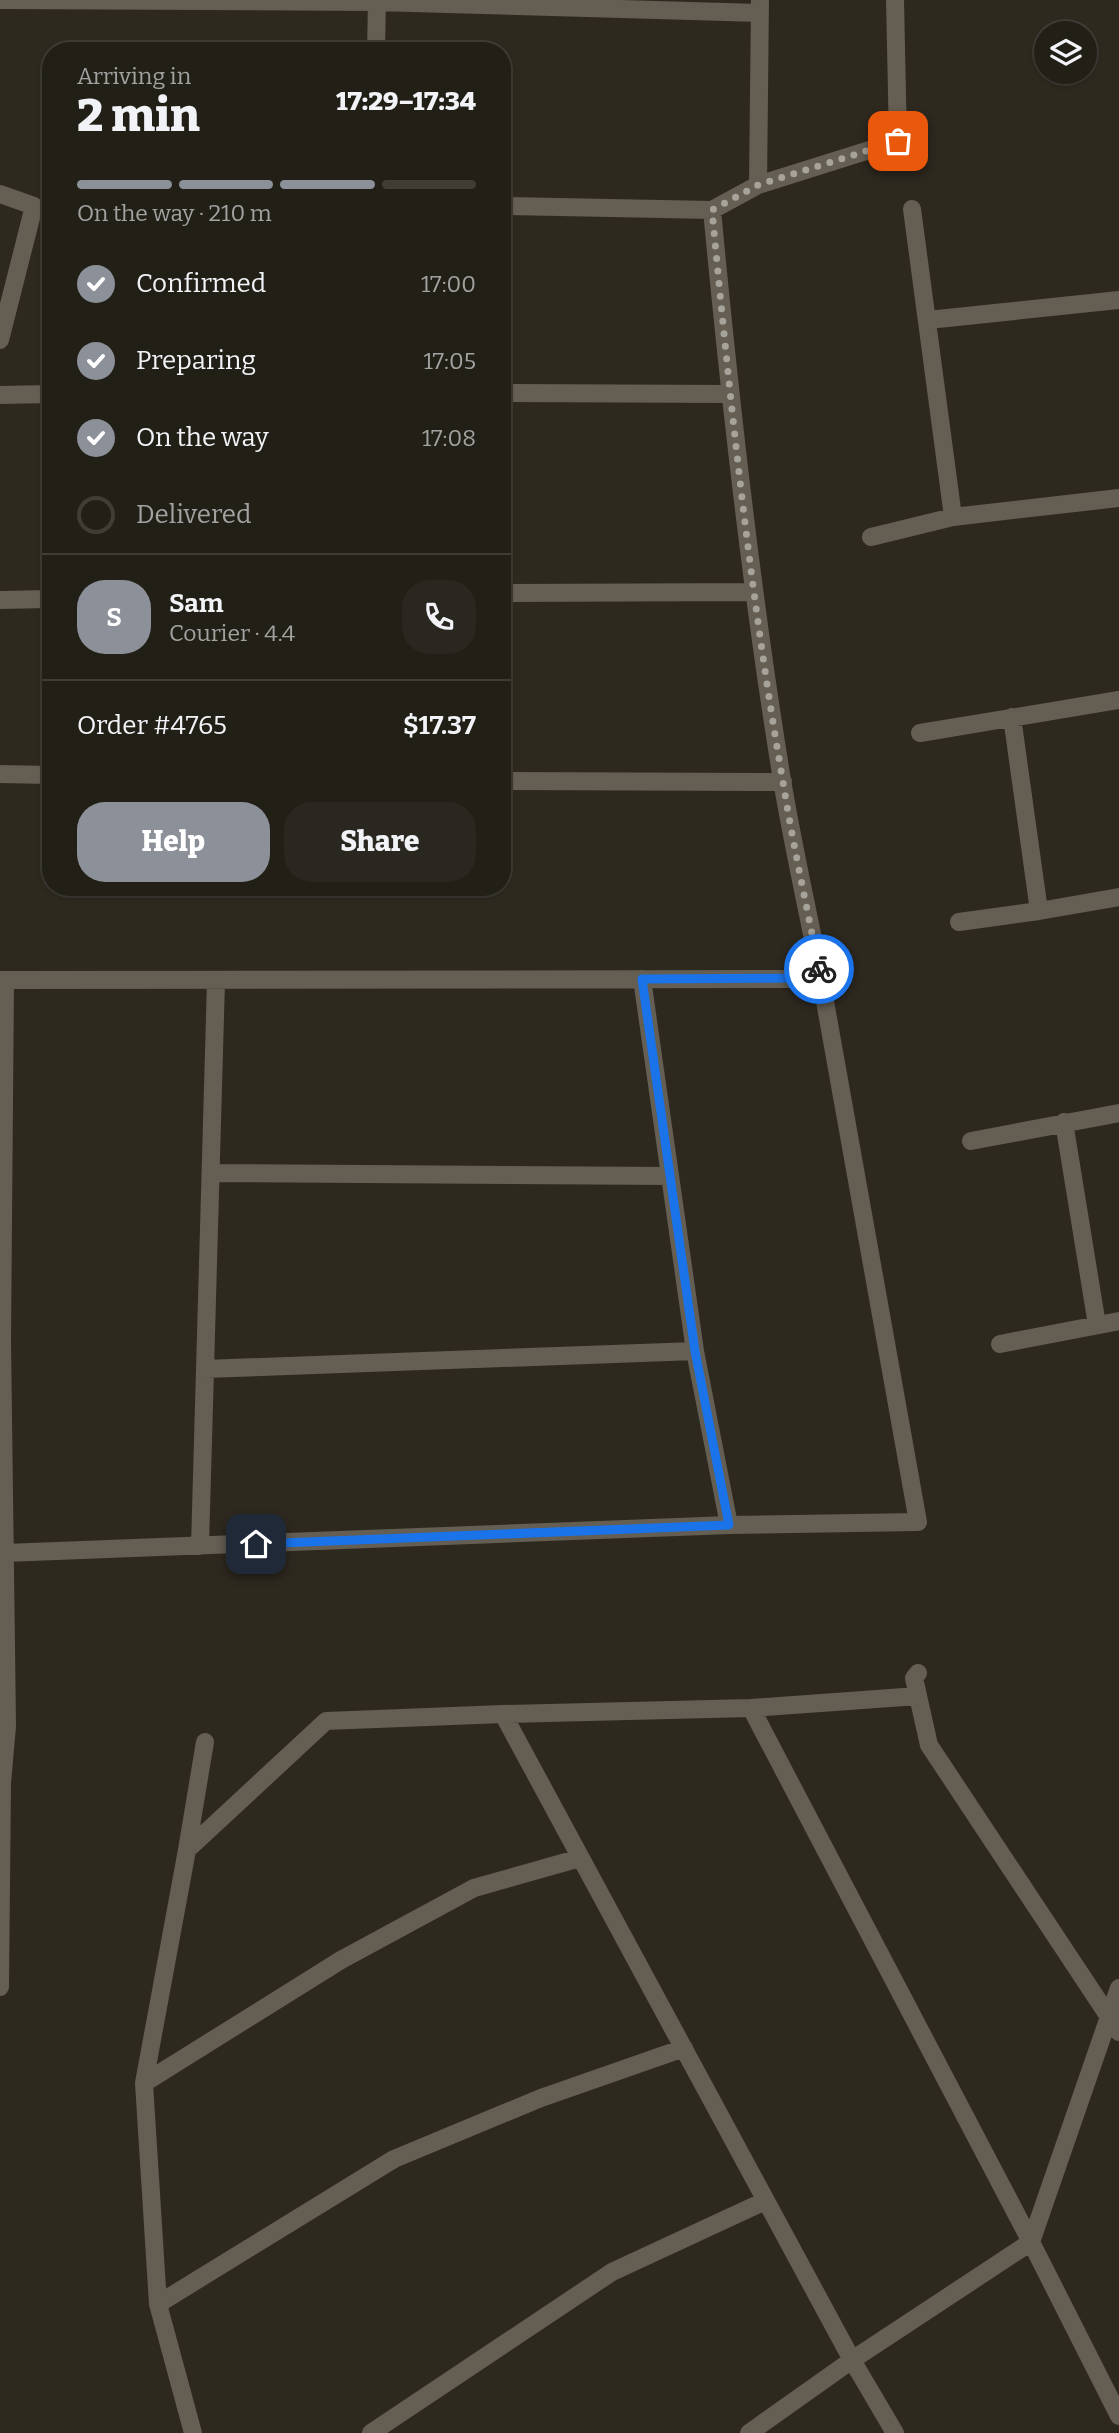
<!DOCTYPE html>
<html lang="en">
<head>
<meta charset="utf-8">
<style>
  :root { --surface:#221f17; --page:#2a2720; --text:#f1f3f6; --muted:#a2a2a1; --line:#3f3d36; --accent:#8c9099 }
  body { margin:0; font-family:Bitter,serif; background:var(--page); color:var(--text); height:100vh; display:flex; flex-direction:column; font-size:26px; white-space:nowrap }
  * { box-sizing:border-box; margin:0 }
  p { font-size:23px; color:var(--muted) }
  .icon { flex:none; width:38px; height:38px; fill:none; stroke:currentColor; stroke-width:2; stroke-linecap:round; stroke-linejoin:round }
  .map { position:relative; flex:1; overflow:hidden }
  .details { position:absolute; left:42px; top:42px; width:469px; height:854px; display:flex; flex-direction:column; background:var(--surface); border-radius:28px; box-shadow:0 2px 5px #0004,0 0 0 2px var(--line) }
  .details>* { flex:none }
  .controls { position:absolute; left:1034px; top:21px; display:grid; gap:14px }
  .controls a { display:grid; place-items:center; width:63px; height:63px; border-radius:50%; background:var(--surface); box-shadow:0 2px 5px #0004,0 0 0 2px var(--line); font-size:35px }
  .pin { position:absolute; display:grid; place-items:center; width:60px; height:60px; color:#fff; margin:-30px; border-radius:14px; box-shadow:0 4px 10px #0006 }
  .courier { position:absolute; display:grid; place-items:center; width:70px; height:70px; margin:-35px; border:5px solid #1a73e8; border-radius:50%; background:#fff; color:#222; box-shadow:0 2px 9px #0007 }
  .summary em { font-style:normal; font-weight:800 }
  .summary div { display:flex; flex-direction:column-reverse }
  .summary { display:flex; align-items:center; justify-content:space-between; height:119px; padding:0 35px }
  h1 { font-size:46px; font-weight:800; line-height:52px }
  .bar { display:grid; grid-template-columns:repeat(4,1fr); gap:10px 7px; align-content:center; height:84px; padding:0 35px }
  .bar i { height:9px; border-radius:5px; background:var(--line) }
  .bar .active { background:var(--accent) }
  .bar p { grid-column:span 4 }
  .line { display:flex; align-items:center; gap:18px; padding:0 35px; border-top:2px solid var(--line) }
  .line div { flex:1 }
  .round { display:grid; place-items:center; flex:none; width:74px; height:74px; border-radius:28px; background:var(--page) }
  ol { padding:0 35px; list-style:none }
  li { display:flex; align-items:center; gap:21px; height:77px }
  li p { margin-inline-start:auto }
  li .icon { padding:7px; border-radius:50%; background:var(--accent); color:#fff; stroke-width:4 }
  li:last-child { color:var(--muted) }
  li i { width:38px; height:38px; border:4px solid var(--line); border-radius:50% }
  .action { display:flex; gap:14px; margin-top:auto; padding:14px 35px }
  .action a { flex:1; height:80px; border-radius:28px; background:var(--accent); color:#fff; font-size:28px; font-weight:800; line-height:80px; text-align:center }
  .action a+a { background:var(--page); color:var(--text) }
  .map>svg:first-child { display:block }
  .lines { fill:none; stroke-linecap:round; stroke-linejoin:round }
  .street { stroke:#645e53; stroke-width:18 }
  .done { stroke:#a6a39a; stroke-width:7; stroke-dasharray:0 12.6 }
  .route { stroke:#1a73e8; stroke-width:9 }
</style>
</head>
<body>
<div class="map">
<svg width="1119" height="2433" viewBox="0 0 1119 2433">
  <rect width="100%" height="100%" fill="#2e291f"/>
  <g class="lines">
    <!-- street -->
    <path class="street" d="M 0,0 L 377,2 L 760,13
      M 376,51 L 377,0
      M 758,185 L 760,0
      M 0,194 L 34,206 L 0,340
      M 502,206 L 712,210
      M 912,209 L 953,517 L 1119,498
      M 928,320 L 1119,300
      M 502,393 L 730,394
      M 0,395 L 51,394
      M 871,537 L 953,517
      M 502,593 L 754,592
      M 0,600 L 51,599
      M 1012,717 L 1039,911 L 1119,897
      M 920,733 L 1119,700
      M 0,774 L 51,775
      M 502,781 L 783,782
      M 959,922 L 1039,911
      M 642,979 L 695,1351 L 729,1525
      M 821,979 C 808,912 793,846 782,780 C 751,591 730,401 712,210 L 758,185 L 898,141 L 895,0
      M 0,980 L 5,980 L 2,1340 L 7,1726 L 2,1783 L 0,1987
      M 5,980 L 821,979 L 918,1522 L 729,1525 L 5,1553
      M 1064,1122 L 1097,1325
      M 971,1141 L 1119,1113
      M 211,1173 L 670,1176
      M 1000,1344 L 1119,1321
      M 205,1369 L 695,1351
      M 200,1546 L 216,981
      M 918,1673 L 914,1678 L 929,1745 L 1119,2032
      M 751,1708 L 918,1696
      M 187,1850 L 205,1742
      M 1119,1988 L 1031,2242 L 1119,2416
      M 144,2083 L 341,1960 L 474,1888 L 580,1858
      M 158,2304 L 394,2159 L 541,2098 L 684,2048
      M 193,2433 L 158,2304 L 144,2083 L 187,1850 L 326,1721 L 503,1714
      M 371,2433 L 612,2272 L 765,2201
      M 749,2433 L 852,2360 L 1031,2242 L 751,1708 L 503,1714 L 852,2360 L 895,2433"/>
  </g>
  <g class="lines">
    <!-- done -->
    <path class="done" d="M 819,969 C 807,907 793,845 783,782 C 750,593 730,401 712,210 L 758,185 L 898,141"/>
    <!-- route -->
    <path class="route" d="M 256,1544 L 729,1525 L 695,1351 L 642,979 L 821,978 L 819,969"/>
  </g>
</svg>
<div class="controls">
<a><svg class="icon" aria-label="layers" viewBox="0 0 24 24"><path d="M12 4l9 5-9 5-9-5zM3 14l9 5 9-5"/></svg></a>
</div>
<div class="pin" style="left:898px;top:141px;background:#ea580c"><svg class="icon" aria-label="bag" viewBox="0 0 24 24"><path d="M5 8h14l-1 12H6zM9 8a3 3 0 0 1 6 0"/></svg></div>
<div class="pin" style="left:256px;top:1544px;background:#1f2937"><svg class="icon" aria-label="home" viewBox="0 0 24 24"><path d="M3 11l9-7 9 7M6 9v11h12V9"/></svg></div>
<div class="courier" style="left:819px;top:969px"><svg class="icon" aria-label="bike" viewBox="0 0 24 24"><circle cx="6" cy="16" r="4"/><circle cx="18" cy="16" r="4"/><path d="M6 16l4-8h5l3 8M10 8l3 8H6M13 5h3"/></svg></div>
<section class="details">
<div class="summary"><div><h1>2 min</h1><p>Arriving in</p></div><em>17:29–17:34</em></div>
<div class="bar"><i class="active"></i><i class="active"></i><i class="active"></i><i></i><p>On the way · 210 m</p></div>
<ol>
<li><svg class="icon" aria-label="check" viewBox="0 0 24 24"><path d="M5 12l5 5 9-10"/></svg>Confirmed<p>17:00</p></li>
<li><svg class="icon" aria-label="check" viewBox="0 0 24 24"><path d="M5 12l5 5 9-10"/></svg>Preparing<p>17:05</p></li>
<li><svg class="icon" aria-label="check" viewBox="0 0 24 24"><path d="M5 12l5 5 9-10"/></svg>On the way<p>17:08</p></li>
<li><i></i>Delivered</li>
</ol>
<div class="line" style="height:126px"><b class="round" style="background:var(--accent);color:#fff">S</b><div><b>Sam</b><p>Courier · 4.4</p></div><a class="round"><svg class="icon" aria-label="phone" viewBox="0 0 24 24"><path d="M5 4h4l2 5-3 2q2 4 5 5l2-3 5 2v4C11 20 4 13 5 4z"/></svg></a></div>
<div class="line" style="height:91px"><div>Order #4765</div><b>$17.37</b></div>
<div class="action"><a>Help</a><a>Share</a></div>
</section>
</div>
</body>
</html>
